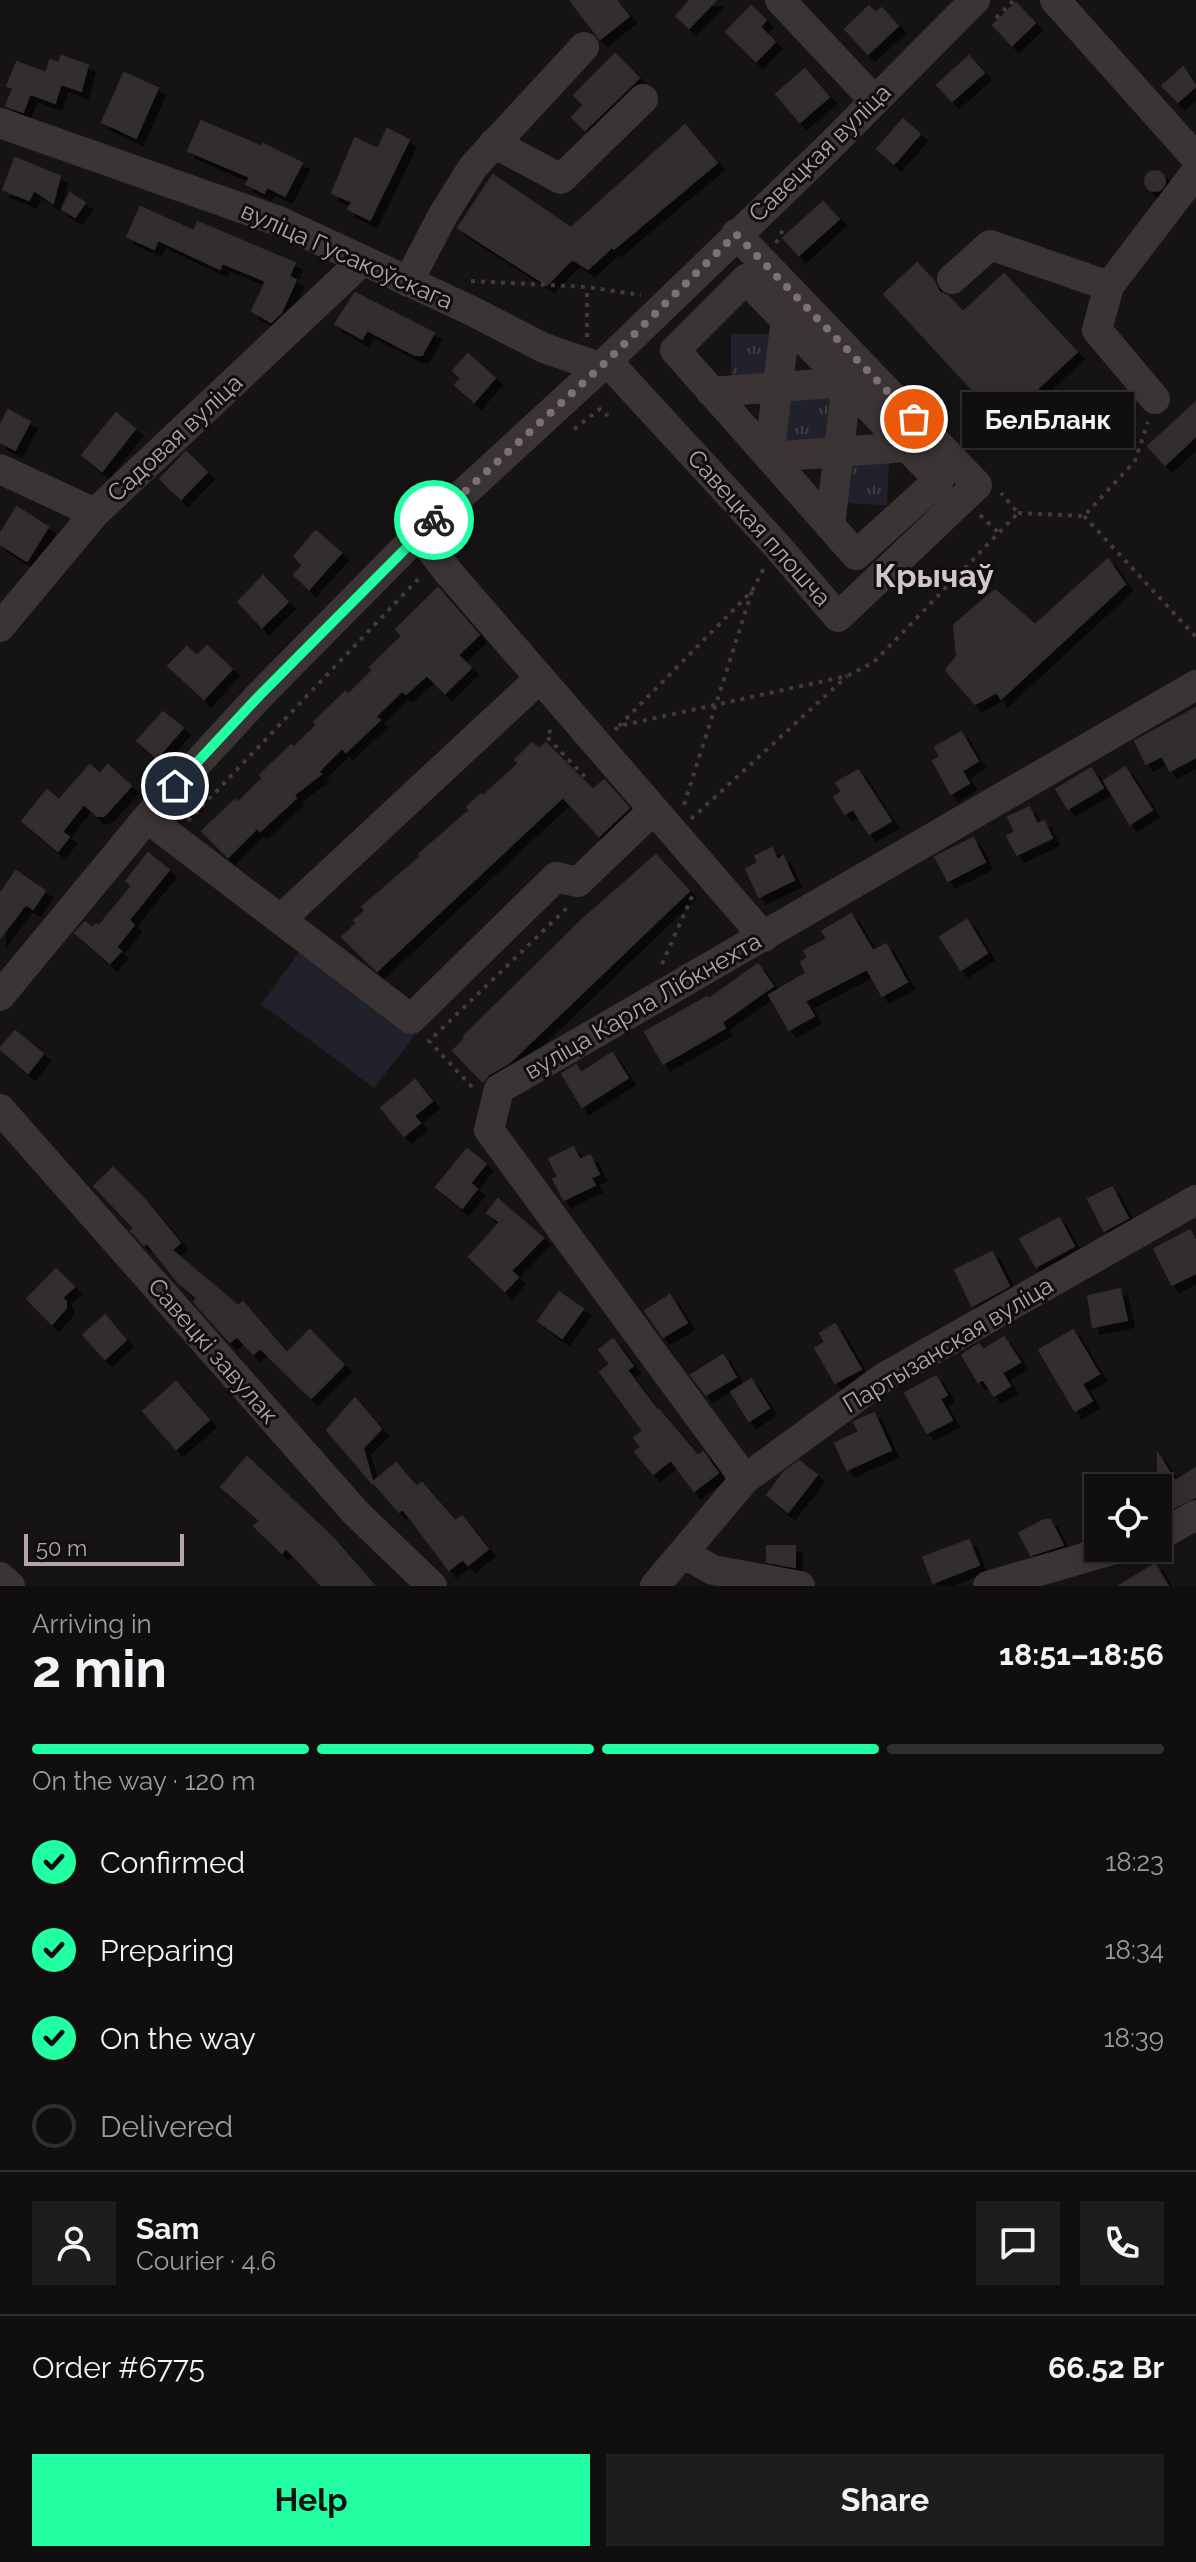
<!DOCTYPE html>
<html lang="en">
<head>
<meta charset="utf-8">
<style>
  :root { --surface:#100e0e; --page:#1e1c1c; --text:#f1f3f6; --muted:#9c9c9e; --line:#302e2e; --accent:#21ffa2 }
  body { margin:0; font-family:Raleway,sans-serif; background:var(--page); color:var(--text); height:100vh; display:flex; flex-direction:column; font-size:30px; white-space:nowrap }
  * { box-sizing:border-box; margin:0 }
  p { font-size:26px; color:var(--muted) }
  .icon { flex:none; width:44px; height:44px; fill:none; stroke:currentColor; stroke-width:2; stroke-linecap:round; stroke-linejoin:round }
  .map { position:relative; height:1586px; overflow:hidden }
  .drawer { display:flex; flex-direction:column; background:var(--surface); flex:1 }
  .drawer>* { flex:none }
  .controls { position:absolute; left:1084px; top:1474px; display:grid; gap:16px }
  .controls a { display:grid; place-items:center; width:88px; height:88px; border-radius:0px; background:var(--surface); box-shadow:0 4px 12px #0003,0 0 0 2px var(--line); font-size:40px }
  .scale { position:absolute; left:24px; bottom:20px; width:160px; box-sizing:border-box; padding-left:8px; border:4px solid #b7a3ab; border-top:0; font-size:22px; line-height:28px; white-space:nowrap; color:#b7a3ab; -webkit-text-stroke:6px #100e0e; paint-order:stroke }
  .pin { position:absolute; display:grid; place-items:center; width:68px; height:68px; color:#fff; margin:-34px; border:4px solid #fff; border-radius:50%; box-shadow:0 2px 8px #0007 }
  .courier { position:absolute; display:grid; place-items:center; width:80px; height:80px; margin:-40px; border:6px solid #21ffa2; border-radius:50%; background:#fff; color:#222; box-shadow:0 2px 10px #0007 }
  .bubble { position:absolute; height:56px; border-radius:0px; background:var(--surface); box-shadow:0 4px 12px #0003,0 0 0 2px var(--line); font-size:26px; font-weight:700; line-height:56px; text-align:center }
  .headline em { font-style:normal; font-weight:700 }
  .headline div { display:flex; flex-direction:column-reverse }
  .headline { display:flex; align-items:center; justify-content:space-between; height:136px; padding:0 32px }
  h1 { font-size:52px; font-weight:700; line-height:60px }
  .bar { display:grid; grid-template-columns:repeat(4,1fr); gap:12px 8px; align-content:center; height:96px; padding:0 32px }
  .bar i { height:10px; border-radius:6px; background:var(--line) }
  .bar .on { background:var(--accent) }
  .bar p { grid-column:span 4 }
  .line { display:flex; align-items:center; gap:20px; padding:0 32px; border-top:2px solid var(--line) }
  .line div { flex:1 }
  .round { display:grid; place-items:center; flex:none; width:84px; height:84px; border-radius:0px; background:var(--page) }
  ol { padding:0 32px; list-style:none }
  li { display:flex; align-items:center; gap:24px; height:88px }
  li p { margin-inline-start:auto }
  li .icon { padding:8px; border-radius:50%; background:var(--accent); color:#111; stroke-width:4 }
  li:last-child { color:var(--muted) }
  li i { width:44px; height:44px; border:4px solid var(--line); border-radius:50% }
  .action { display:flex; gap:16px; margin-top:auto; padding:16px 32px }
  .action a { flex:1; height:92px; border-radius:0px; background:var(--accent); color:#111; font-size:32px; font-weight:700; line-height:92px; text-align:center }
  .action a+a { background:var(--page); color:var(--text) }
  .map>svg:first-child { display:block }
  .grass { fill:url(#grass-tufts) }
  .pitch { fill:#21212b }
  .building { fill:#322e2e; stroke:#312d2d; stroke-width:2; filter:url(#shadow) }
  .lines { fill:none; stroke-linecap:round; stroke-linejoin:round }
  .path { stroke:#423a3d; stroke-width:4; stroke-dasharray:4 6; stroke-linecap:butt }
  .minor { stroke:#3b3435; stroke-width:30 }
  .done { stroke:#7e7176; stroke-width:8; stroke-dasharray:0 14.4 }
  .route { stroke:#21ffa2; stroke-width:10 }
  .labels { text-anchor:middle; stroke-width:6; stroke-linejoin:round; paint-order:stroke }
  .street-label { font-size:24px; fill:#b7a3ab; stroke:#100e0e }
  .district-label { font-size:32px; font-weight:bold; fill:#d3c5ca; stroke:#100e0e }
</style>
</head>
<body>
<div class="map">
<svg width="1196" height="1586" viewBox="0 0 1196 1586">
  <defs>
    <pattern id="grass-tufts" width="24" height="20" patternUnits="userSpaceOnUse" patternTransform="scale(2)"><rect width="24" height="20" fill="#21212b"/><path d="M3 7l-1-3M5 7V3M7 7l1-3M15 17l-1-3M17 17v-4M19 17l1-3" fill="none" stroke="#3f3e47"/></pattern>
    <filter id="shadow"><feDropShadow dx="7" dy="7" stdDeviation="0" flood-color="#0009"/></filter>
  </defs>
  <rect width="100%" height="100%" fill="#151313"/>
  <!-- grass -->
  <path class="grass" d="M 731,334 L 775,334 L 775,380 L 731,379 Z
    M 787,396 L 831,398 L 830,443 L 785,442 Z
    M 844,458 L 889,460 L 887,505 L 842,503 Z"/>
  <!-- pitch -->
  <path class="pitch" d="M 301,950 L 415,1035 L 374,1088 L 261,1004 Z"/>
  <!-- building -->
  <path class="building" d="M 570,0 L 616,0 L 629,16 L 600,39 Z
    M 690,0 L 716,0 L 689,28 L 676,16 Z
    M 1016,3 L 1035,23 L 1012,45 L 993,25 Z
    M 751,6 L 766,20 L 760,27 L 775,42 L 756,61 L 726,32 Z
    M 869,6 L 875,13 L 882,8 L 898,26 L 868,54 L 845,29 Z
    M 615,54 L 639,78 L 585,130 L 572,117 L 584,105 L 574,95 Z
    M 61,56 L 88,65 L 81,91 L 61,84 L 55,103 L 30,94 L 23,112 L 6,106 L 13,88 L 7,86 L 17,62 L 46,73 L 50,60 L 59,63 Z
    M 969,56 L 984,73 L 952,101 L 937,85 Z
    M 1183,67 L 1196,86 L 1178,102 L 1162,86 Z
    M 805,69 L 829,97 L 800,122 L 776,94 Z
    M 124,73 L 158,88 L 136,138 L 102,122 Z
    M 903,119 L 920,134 L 894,164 L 877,149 Z
    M 201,121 L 262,147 L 263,144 L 302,163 L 285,196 L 267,187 L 264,193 L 246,184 L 250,177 L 188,151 Z
    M 685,125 L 717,163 L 614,249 L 612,247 L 588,269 L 572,259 L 547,285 L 458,228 L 493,175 L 571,228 Z
    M 387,129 L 409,140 L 370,220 L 348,209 L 352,202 L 332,193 L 355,138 L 378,149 Z
    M 15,158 L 60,176 L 53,203 L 34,190 L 29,200 L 3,190 Z
    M1145 181a10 10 0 1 1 20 0a10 10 0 1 1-20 0Z
    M 70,193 L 85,203 L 75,217 L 62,209 Z
    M 823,202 L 839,219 L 799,255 L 783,238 Z
    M 140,207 L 194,231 L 198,222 L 295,263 L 289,276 L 296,280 L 281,313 L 271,322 L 252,311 L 266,281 L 222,263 L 220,269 L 158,240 L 154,249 L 127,237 Z
    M 917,263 L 934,281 L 939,292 L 948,296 L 963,312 L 1004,274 L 1077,352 L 1037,389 L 1056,410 L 1021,442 L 884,294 Z
    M 355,293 L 434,333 L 422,355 L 415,355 L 367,330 L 362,339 L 335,324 Z
    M 468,354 L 495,378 L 474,402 L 455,385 L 461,378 L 453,371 Z
    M 1196,402 L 1196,436 L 1165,465 L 1148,446 Z
    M 8,410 L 30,422 L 15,450 L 0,442 L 0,426 Z
    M 116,413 L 135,429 L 102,471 L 82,455 Z
    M 186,452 L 207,472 L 181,499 L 160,479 Z
    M 17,507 L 48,527 L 27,561 L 0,544 L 0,534 Z
    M 316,531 L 341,553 L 309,589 L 294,575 L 303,565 L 294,556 Z
    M 1108,559 L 1125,584 L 1001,699 L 997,692 L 975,704 L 946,670 L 957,656 L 954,625 L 995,590 L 1035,625 Z
    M 263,576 L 288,602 L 262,627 L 238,602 Z
    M 438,588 L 479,635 L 458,655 L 471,668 L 445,693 L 427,675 L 406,694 L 402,691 L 375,717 L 380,720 L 346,752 L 342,748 L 318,772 L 321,774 L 294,795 L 296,798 L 260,831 L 257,828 L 228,857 L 202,831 L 235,800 L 238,803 L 263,778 L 260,775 L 291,745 L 294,747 L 317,725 L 314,722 L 345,692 L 348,695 L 373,670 L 370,667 L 402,636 L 396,629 Z
    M 207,646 L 232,669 L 204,699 L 168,666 L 187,647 L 197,656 Z
    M 1196,708 L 1196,757 L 1170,771 L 1162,756 L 1146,764 L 1135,741 Z
    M 163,712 L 183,728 L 157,758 L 137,741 Z
    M 961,732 L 978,761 L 962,771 L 969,783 L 951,794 L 933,761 L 940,757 L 935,747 Z
    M 532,743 L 539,749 L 546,743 L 593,790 L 604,780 L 629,808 L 599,836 L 563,797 L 377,971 L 342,937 L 357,923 L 354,920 L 365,911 L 362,907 L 421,856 L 419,854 L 470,810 L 467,807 L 481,794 L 483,796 L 519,763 L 515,760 Z
    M 90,765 L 100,774 L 108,765 L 131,786 L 104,816 L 97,816 L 84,804 L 62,832 L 69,837 L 58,851 L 22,821 L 47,790 L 59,800 Z
    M 1125,767 L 1152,810 L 1130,824 L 1104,781 Z
    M 1091,768 L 1103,788 L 1068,809 L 1056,789 Z
    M 858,770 L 891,821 L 869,834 L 853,809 L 845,814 L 834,797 L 842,791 L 836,783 Z
    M 1029,807 L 1037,824 L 1044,821 L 1052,838 L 1017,855 L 1007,836 L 1015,832 L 1008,817 Z
    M 973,838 L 985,862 L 948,881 L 935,857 Z
    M 772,848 L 777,860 L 783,856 L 794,880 L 759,897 L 746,869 L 758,863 L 755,856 Z
    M 148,853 L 169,870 L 129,920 L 134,925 L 116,947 L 121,951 L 110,963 L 75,933 L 85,922 L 93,928 L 96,924 L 99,926 L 132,886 L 126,881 Z
    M 656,855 L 689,891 L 509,1063 L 489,1074 L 483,1082 L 453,1051 L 465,1038 L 464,1036 L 583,919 Z
    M 16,871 L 45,891 L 33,909 L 26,904 L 0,938 L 0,894 Z
    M 851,914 L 873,951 L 886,944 L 907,982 L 882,996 L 867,969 L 805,1001 L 814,1016 L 789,1030 L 769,995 L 806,973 L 801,962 L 808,958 L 804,951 L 827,939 L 822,931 Z
    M 967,920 L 987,953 L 961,970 L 940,937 Z
    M 758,964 L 773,986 L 722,1022 L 725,1028 L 663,1064 L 645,1032 L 707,997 L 709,999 Z
    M 15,1031 L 43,1054 L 28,1073 L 0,1049 Z
    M 612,1053 L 628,1078 L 582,1107 L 562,1074 L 576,1065 L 581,1073 Z
    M 415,1080 L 432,1101 L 414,1116 L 420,1123 L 404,1136 L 381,1108 Z
    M 573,1147 L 580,1160 L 590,1155 L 599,1174 L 591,1178 L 595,1185 L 564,1200 L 553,1179 L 558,1177 L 549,1159 Z
    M 467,1149 L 486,1164 L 470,1183 L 477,1189 L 462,1208 L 436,1187 Z
    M 113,1168 L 147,1202 L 180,1243 L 172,1250 L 238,1306 L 243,1302 L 287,1353 L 310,1330 L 344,1365 L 311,1398 L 260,1348 L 253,1354 L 237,1336 L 230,1342 L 194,1302 L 197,1298 L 178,1282 L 147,1243 L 144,1245 L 131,1231 L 134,1228 L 94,1186 Z
    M 1112,1187 L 1128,1218 L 1104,1231 L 1088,1199 Z
    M 498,1199 L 543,1238 L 511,1271 L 518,1277 L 505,1291 L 469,1257 L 500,1222 L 487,1213 Z
    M 1059,1218 L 1074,1246 L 1036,1267 L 1020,1239 Z
    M 1190,1230 L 1196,1242 L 1196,1273 L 1172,1285 L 1154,1249 Z
    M 992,1252 L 1009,1286 L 972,1306 L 955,1270 Z
    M 56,1269 L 74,1287 L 62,1298 L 66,1302 L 66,1308 L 52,1324 L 27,1299 Z
    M 1120,1289 L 1127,1320 L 1093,1327 L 1088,1296 Z
    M 559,1292 L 583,1309 L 562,1338 L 538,1321 Z
    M 670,1295 L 687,1323 L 663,1337 L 645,1311 Z
    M 105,1315 L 126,1340 L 105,1359 L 83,1335 Z
    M 835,1324 L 861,1369 L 835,1383 L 815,1348 L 825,1342 L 820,1333 Z
    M 1073,1330 L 1099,1374 L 1082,1384 L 1092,1401 L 1075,1411 L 1039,1350 Z
    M 1004,1337 L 1020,1362 L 1002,1373 L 1010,1386 L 994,1396 L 983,1379 L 978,1382 L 962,1355 L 979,1344 L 983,1350 Z
    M 613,1339 L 633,1366 L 627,1370 L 658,1411 L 659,1410 L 698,1456 L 703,1452 L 718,1473 L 694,1491 L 671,1460 L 653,1474 L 635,1452 L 641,1447 L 634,1438 L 643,1431 L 600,1372 L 610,1364 L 599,1350 Z
    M 723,1355 L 736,1377 L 706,1395 L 691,1375 Z
    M 936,1376 L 947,1395 L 940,1399 L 952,1420 L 927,1433 L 905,1393 Z
    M 751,1379 L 769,1408 L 749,1421 L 731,1392 Z
    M 176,1382 L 209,1420 L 176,1449 L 143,1411 Z
    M 355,1398 L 381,1429 L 363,1448 L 373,1484 L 327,1430 Z
    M 874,1413 L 891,1450 L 847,1470 L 835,1443 L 859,1432 L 854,1422 Z
    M 1158,1454 L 1175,1481 L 1196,1468 L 1196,1497 L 1158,1515 Z
    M 247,1457 L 333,1538 L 375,1586 L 322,1586 L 286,1548 L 282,1553 L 254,1526 L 260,1521 L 221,1487 Z
    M 799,1461 L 817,1475 L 788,1512 L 767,1495 L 784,1472 Z
    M 396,1463 L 417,1487 L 422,1483 L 455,1521 L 462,1516 L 488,1549 L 468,1565 L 463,1559 L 449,1570 L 403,1509 L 399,1512 L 373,1482 Z
    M 1044,1520 L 1050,1520 L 1063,1545 L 1031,1555 L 1019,1533 Z
    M 969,1540 L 979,1565 L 933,1583 L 923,1557 Z
    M 767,1546 L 795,1546 L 795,1567 L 767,1562 Z
    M 1155,1564 L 1168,1586 L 1119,1586 Z"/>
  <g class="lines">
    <!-- path -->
    <path class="path" d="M 996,18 L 1014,0
      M 776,243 L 785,226
      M 471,281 L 587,287 L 641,295
      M 587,337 L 587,287
      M 574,429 L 600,409 L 608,416
      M 1018,513 L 1084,516 L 1135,461 L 1148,422
      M 980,515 L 999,533
      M 1084,516 L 1196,637
      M 619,726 L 752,591 L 764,568
      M 551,730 L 546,736 L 586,778
      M 615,730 L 619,726 L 847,676 L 874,662 L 1018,513 L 1001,493
      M 684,805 L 752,591
      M 691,819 L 847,676
      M 188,821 L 422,575
      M 662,964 L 694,892
      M 472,1087 L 429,1041 L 570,905"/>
    <!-- minor -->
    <path class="minor" d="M 780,0 L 874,100
      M 1055,0 L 1196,158
      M 0,123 L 281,222 L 472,311 L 544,348 L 599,367
      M 494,143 L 561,179 L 643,99
      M 746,279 L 939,480 L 856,555 L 675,350 Z
      M 952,279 L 990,245 L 1109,286
      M 408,282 L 443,215 L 473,167 L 584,47
      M 786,319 L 769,457 L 907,447
      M 607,361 L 776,545 L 838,617 L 977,485 L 736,234
      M 711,392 L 847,382 L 830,526
      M 1155,399 L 1097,330 L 1109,286 L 1196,172
      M 0,469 L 95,513
      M 419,534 L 449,573 L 764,937
      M 0,627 L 95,513 L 362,261
      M 147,818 L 411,1019 L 556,877 L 578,882 L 653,810
      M 282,918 L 540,678
      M 0,996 L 147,818 L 259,696 L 419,534 L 607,361 L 830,146 L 975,0
      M 0,1109 L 356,1513 L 432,1586
      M 745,1479 L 489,1130 L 499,1089 L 1196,685
      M 1158,1536 L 1196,1515
      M 683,1553 L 713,1570 L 800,1586
      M 0,1577 L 10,1586
      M 655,1586 L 745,1479 L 883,1378 L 1196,1200
      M 988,1586 L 1118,1548"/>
  </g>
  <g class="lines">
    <!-- done -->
    <path class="done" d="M 434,520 L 607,361 L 736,234 L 914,419"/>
    <!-- route -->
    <path class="route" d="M 175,786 L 259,696 L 434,520"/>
  </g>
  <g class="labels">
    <!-- street labels -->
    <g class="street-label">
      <text transform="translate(820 153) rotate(-44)" y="8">Савецкая вуліца</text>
      <text transform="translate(347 256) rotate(24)" y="8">вуліца Гусакоўскага</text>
      <text transform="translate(175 438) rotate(-43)" y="8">Садовая вуліца</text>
      <text transform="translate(759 528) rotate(48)" y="8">Савецкая плошча</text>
      <text transform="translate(643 1006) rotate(-30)" y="8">вуліца Карла Лібкнехта</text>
      <text transform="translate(948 1345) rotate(-31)" y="8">Партызанская вуліца</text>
      <text transform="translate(213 1351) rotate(49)" y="8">Савецкі завулак</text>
    </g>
    <!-- district labels -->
    <g class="district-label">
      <text x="934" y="587">Крычаў</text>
    </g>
  </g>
</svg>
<div class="controls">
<a><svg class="icon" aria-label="locate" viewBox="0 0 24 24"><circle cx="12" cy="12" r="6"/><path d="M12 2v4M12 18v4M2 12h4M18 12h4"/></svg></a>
</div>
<div class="scale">50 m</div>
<div class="pin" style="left:914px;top:419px;background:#ea580c"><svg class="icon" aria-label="bag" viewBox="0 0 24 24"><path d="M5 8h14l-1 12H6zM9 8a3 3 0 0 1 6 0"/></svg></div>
<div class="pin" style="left:175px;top:786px;background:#1f2937"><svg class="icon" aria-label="home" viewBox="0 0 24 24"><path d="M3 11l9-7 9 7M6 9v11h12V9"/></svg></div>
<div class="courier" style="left:434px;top:520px"><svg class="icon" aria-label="bike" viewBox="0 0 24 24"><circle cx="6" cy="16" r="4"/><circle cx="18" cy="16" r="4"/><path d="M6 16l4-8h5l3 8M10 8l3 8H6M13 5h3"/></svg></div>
<div class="bubble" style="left:962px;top:392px;width:172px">БелБланк</div>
</div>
<section class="drawer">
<div class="headline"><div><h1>2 min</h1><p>Arriving in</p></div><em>18:51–18:56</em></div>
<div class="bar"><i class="on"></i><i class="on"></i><i class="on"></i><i></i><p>On the way · 120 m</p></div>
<ol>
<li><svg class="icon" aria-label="check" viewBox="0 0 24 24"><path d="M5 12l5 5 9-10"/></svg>Confirmed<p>18:23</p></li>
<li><svg class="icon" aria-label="check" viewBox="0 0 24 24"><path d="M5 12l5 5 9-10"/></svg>Preparing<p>18:34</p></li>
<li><svg class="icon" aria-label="check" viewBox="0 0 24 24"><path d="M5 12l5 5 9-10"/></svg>On the way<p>18:39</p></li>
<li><i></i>Delivered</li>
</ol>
<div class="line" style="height:144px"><a class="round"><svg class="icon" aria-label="person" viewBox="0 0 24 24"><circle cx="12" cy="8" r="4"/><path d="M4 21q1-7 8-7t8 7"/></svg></a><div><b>Sam</b><p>Courier · 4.6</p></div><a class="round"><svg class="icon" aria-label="chat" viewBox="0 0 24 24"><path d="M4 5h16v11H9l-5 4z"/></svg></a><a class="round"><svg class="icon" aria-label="phone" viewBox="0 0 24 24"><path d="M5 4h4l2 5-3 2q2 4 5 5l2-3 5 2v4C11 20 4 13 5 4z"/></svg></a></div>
<div class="line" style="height:104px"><div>Order #6775</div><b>66.52 Br</b></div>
<div class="action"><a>Help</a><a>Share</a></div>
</section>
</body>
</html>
